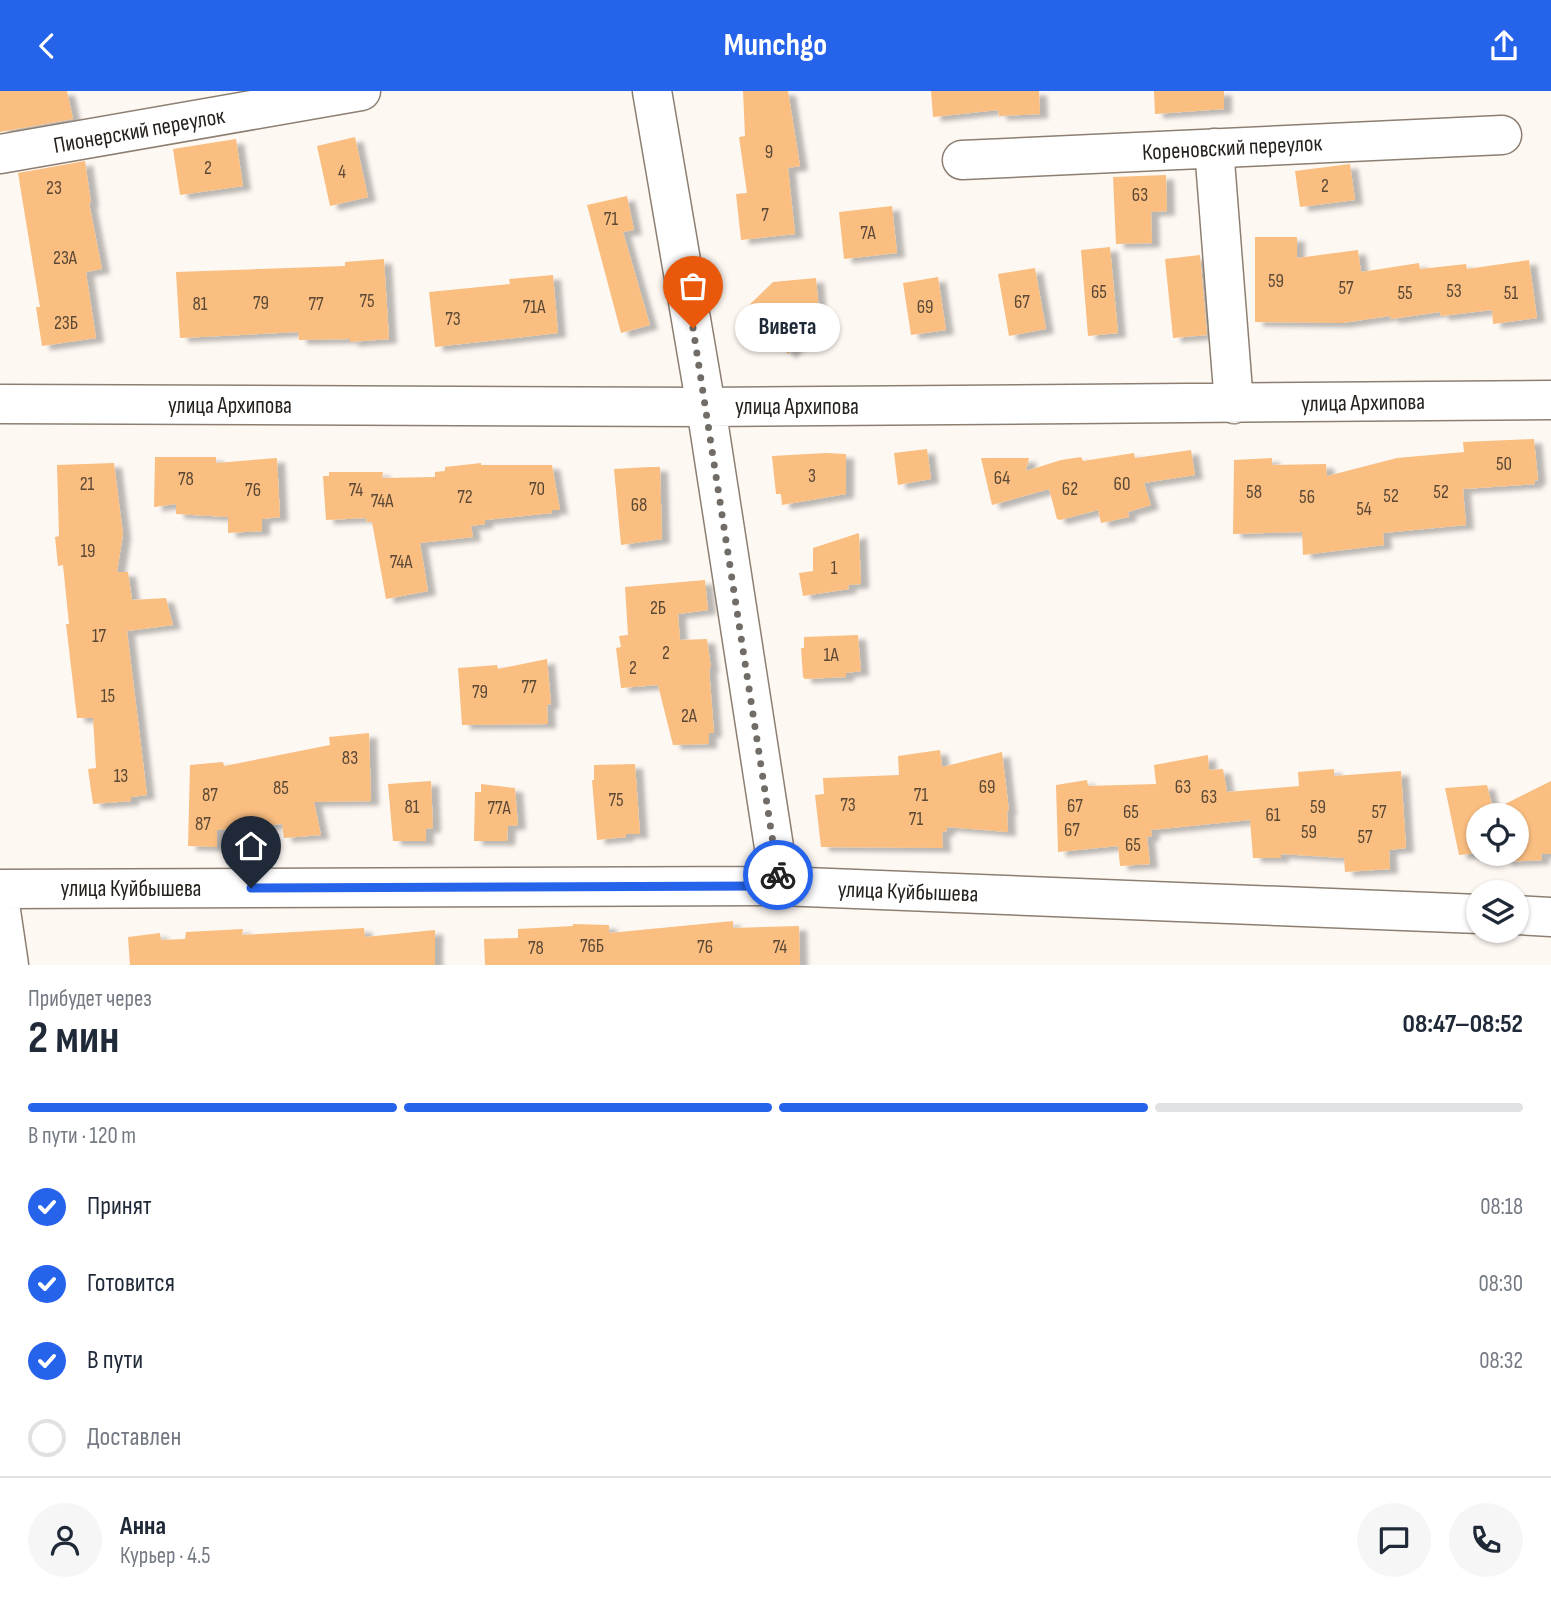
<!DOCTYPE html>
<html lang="ru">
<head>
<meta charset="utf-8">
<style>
  :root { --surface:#fff; --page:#f6f6f7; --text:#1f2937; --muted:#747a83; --line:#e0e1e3; --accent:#2563eb }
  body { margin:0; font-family:"Sofia Sans Condensed",sans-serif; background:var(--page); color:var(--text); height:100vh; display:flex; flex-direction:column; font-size:26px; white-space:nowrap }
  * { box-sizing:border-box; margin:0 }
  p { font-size:23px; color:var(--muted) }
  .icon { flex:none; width:38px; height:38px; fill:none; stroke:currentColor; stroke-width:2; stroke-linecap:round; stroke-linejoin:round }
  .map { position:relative; height:874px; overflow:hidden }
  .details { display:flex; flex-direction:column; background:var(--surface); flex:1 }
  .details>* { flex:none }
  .tools { position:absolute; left:1466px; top:712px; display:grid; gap:14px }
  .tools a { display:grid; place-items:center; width:63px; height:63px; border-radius:50%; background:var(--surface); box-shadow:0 2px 5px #0004; font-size:35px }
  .pin { position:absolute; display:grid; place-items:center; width:60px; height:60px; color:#fff; margin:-72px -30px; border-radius:50% 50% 50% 0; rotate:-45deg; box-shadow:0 0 7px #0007 }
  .pin .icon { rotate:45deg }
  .courier { position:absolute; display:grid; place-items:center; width:70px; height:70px; margin:-35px; border:5px solid #2563eb; border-radius:50%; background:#fff; color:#222; box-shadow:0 2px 9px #0007 }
  .bubble { position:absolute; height:49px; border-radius:24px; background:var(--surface); box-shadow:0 2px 5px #0004; font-size:23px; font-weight:700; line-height:49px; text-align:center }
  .head em { font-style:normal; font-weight:700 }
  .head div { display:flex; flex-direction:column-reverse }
  .head { display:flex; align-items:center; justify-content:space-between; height:119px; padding:0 28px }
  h1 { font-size:46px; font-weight:700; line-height:52px }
  .bar { display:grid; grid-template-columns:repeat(4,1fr); gap:10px 7px; align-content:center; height:84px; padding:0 28px }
  .bar i { height:9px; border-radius:5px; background:var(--line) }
  .bar .current { background:var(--accent) }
  .bar p { grid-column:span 4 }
  .line { display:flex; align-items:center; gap:18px; padding:0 28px; border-top:2px solid var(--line) }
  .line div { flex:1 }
  .round { display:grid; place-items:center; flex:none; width:74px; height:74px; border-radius:37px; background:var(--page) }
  ol { padding:0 28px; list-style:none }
  li { display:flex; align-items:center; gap:21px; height:77px }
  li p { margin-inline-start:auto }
  li .icon { padding:7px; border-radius:50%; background:var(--accent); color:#fff; stroke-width:4 }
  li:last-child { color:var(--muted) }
  li i { width:38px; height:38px; border:4px solid var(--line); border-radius:50% }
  header { display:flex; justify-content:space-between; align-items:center; height:91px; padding:0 28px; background:var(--accent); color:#fff; font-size:32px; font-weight:700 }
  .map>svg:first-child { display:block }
  .building { fill:#fabe81; filter:url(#shadow) }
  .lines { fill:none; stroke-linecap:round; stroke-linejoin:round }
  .minor-casing { stroke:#8c7f72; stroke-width:41 }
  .minor { stroke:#fff; stroke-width:38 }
  .done { stroke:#726c67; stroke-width:7; stroke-dasharray:0 12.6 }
  .route { stroke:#2563eb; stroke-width:9 }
  .labels { text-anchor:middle; stroke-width:7; stroke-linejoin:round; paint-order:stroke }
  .number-label { font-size:19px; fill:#5b4835 }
  .street-label { font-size:23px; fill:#26211c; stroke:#fff }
</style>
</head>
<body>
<header><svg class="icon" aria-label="back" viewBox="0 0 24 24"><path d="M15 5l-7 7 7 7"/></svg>Munchgo<svg class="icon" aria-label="share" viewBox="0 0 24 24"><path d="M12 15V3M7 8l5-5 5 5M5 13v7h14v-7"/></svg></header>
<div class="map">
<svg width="1551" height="874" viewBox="0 0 1551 874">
  <defs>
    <filter id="shadow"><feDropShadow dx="8" dy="4.5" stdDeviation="2" flood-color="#0004"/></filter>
  </defs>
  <rect width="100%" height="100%" fill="#fef8f3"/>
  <!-- building -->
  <path class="building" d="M 0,0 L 67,0 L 73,28 L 0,41 Z
    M 743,0 L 788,0 L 800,75 L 788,77 L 795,143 L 741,149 L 736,103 L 747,102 L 739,46 L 745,45 Z
    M 931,0 L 1039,0 L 1040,23 L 999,25 L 998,19 L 933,26 Z
    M 1154,0 L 1224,0 L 1224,18 L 1155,23 Z
    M 355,46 L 368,106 L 330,115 L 317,55 Z
    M 236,48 L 243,95 L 180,104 L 173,58 Z
    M 85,70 L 91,112 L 89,112 L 102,178 L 86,181 L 96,247 L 42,255 L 36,216 L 40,216 L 18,82 Z
    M 1350,73 L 1355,109 L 1300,116 L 1295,80 Z
    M 1166,84 L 1167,120 L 1151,121 L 1152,152 L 1116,153 L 1113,86 Z
    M 627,105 L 634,139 L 623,141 L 650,234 L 621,242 L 587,114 Z
    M 892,115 L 897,162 L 844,168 L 839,121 Z
    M 1255,146 L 1297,146 L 1297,167 L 1358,159 L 1361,181 L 1419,172 L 1420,178 L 1466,173 L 1467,178 L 1529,169 L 1537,227 L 1493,233 L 1492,219 L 1441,225 L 1440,221 L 1391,228 L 1390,225 L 1342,232 L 1255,231 Z
    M 1110,156 L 1118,242 L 1088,245 L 1081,159 Z
    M 1200,164 L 1207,244 L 1173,247 L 1165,168 Z
    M 384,168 L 389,248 L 350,251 L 350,248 L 299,249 L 298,241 L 180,247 L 176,181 L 345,175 L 345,171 Z
    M 1035,177 L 1046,238 L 1009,245 L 998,183 Z
    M 553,184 L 558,242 L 435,256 L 429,201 L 510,193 L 509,188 Z
    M 938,186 L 946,239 L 911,244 L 903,192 Z
    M 816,187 L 820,231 L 788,263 L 744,219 L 773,191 Z
    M 1534,348 L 1538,389 L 1534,390 L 1535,393 L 1463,398 L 1466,434 L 1383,442 L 1384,454 L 1303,464 L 1302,441 L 1233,443 L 1234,369 L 1272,367 L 1272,374 L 1326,373 L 1327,385 L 1397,367 L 1464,361 L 1463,351 Z
    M 927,358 L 931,388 L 898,394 L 894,362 Z
    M 1191,359 L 1195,384 L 1144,392 L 1151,414 L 1128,421 L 1129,426 L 1101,432 L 1098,419 L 1060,429 L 1057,428 L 1049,398 L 992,414 L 981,367 L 1029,367 L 1026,380 L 1061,369 L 1081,366 L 1083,370 L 1134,362 L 1135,367 Z
    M 826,362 L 846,363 L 846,403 L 782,414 L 781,403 L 776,403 L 772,365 Z
    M 155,366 L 216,366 L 216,372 L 277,367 L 280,426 L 262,428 L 262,440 L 228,442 L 228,426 L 176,423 L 176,413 L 154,416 Z
    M 114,372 L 123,443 L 117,481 L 128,481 L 132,509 L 166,507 L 173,534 L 127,540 L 147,704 L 131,706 L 131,710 L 93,713 L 88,678 L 96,677 L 93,627 L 77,627 L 66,533 L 69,533 L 63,474 L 58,475 L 55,446 L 59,445 L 57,374 Z
    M 481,372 L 481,374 L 552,374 L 560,419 L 552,419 L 552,422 L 485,429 L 485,433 L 471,435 L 473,446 L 420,452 L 428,500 L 386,508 L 372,431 L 367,431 L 366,427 L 326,429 L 323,385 L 329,385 L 329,381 L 383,381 L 382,387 L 435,386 L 435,381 L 445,380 L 445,376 Z
    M 649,376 L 660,376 L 662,448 L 621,454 L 614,378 Z
    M 859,442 L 861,493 L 848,494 L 849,498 L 803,505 L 799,482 L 813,480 L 813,457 Z
    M 705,489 L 708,519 L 678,523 L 680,549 L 707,548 L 711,577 L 709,577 L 714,642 L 709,642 L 709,653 L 673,654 L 658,594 L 621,597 L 616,557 L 621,556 L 619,545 L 628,544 L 625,496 Z
    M 858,544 L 861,580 L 846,582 L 846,586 L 805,588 L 803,586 L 801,557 L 804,557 L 804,546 Z
    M 547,568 L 551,613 L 547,614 L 548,633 L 462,634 L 458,577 L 497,574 L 498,578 Z
    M 369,642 L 371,710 L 314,711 L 321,744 L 284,747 L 282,733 L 217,739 L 217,756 L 188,755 L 190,674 L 223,671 L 224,675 L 330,654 L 329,646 Z
    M 940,659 L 942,676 L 1002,661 L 1009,720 L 1007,720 L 1008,741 L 947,736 L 947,740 L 942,741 L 943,757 L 821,756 L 815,704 L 824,703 L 823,687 L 899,684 L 898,665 Z
    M 1208,664 L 1209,679 L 1223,678 L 1227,701 L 1299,695 L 1298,681 L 1334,678 L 1334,685 L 1401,680 L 1406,757 L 1389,759 L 1390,778 L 1345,781 L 1344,767 L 1281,763 L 1281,767 L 1253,767 L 1250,729 L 1151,739 L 1152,745 L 1147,746 L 1150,773 L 1120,775 L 1118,755 L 1058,761 L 1056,694 L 1087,689 L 1088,695 L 1156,693 L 1154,674 Z
    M 635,673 L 640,743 L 626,743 L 626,746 L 597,749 L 592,689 L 594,689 L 594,674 Z
    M 431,690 L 433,737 L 426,738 L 426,750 L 393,750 L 388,693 Z
    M 1551,690 L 1551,763 L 1541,763 L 1542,769 L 1504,771 L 1503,763 L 1517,763 L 1517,724 L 1479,724 L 1479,762 L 1459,764 L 1445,697 L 1487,694 L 1493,719 Z
    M 481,693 L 515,697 L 518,734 L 508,735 L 507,750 L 474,750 L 475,701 L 481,701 Z
    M 733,830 L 733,837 L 799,835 L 800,874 L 485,874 L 484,848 L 518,847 L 518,838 L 573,835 L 573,833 L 609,834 L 609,842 Z
    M 364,837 L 365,846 L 435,839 L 435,874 L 130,874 L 128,846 L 160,842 L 161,849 L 185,848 L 186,841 L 243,838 L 242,844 Z"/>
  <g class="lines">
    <defs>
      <path id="minor" d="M 652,0 L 706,316 L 780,795
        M 1214,57 L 1234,313
        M 0,63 L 361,0
        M 962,69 L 1502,44
        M 0,313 L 706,316 L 1551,309
        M 0,798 L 780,795 L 1479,823
        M 0,813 L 9,874
        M 1517,824 L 1551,826"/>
    </defs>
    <!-- minor casing -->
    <use href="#minor" class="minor-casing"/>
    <!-- minor -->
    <use href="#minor" class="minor"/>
  </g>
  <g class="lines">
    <!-- done -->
    <path class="done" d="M 693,237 L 778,784"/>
    <!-- route -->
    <path class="route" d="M 251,797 L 780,795 L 778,784"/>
  </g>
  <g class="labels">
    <!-- number labels -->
    <g class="number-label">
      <text x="769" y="67">9</text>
      <text x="208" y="83">2</text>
      <text x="342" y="87">4</text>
      <text x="1325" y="101">2</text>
      <text x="54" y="103">23</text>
      <text x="1140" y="110">63</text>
      <text x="765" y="130">7</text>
      <text x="611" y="134">71</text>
      <text x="868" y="148">7А</text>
      <text x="65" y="173">23А</text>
      <text x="1276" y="196">59</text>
      <text x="1346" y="203">57</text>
      <text x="1454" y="206">53</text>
      <text x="1099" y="207">65</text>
      <text x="1405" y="208">55</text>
      <text x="1511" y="208">51</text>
      <text x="367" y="216">75</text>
      <text x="1022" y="217">67</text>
      <text x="261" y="218">79</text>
      <text x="200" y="219">81</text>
      <text x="316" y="219">77</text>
      <text x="534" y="222">71А</text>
      <text x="925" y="222">69</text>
      <text x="453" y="234">73</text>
      <text x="66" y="238">23Б</text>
      <text x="1504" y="379">50</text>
      <text x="812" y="391">3</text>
      <text x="1002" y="393">64</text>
      <text x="186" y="394">78</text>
      <text x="87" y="399">21</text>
      <text x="1122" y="399">60</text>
      <text x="537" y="404">70</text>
      <text x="1070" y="404">62</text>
      <text x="253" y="405">76</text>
      <text x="356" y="405">74</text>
      <text x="1254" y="407">58</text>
      <text x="1441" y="407">52</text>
      <text x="1391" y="411">52</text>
      <text x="465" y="412">72</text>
      <text x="1307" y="412">56</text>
      <text x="382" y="416">74А</text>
      <text x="639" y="420">68</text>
      <text x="1364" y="424">54</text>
      <text x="88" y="466">19</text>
      <text x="401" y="477">74А</text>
      <text x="834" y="483">1</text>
      <text x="658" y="523">2Б</text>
      <text x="99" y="551">17</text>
      <text x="666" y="568">2</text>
      <text x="831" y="570">1А</text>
      <text x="633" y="583">2</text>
      <text x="529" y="602">77</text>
      <text x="480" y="607">79</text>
      <text x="108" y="611">15</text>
      <text x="689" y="631">2А</text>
      <text x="350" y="673">83</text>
      <text x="121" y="691">13</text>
      <text x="987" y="702">69</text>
      <text x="1183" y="702">63</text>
      <text x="281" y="703">85</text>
      <text x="210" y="710">87</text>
      <text x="921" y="710">71</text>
      <text x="1209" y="712">63</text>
      <text x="616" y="715">75</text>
      <text x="848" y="720">73</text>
      <text x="1075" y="721">67</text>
      <text x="412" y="722">81</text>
      <text x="1318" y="722">59</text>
      <text x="499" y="723">77А</text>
      <text x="1131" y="727">65</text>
      <text x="1379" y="727">57</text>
      <text x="1273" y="730">61</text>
      <text x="916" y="734">71</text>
      <text x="203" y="739">87</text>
      <text x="1072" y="745">67</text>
      <text x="1309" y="747">59</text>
      <text x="1365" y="752">57</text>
      <text x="1133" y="760">65</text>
      <text x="592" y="861">76Б</text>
      <text x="705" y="862">76</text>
      <text x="780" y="862">74</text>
      <text x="536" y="863">78</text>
    </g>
    <!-- street labels -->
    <g class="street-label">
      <text transform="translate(139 39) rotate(-10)" y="8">Пионерский переулок</text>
      <text transform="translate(1232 56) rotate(-3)" y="8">Кореновский переулок</text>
      <text transform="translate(1363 311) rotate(-1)" y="8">улица Архипова</text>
      <text x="230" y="322">улица Архипова</text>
      <text x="797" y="323">улица Архипова</text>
      <text x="131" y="805">улица Куйбышева</text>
      <text transform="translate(908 800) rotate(2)" y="8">улица Куйбышева</text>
    </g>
  </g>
</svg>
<div class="tools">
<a><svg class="icon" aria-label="locate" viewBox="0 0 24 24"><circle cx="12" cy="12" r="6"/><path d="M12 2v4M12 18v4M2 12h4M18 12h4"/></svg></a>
<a><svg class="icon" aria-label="layers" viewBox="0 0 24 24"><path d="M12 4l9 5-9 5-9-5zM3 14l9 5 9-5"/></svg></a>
</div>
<div class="pin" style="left:693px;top:237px;background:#ea580c"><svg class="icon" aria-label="bag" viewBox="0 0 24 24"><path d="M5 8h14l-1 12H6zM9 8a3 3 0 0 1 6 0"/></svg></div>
<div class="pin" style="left:251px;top:797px;background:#1f2937"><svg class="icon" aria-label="home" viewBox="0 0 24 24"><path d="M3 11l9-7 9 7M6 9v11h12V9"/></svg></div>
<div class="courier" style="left:778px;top:784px"><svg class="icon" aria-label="bike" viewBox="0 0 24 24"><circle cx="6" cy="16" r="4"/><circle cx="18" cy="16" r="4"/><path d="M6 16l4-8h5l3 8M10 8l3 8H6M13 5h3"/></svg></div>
<div class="bubble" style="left:735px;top:212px;width:105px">Вивета</div>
</div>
<section class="details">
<div class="head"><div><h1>2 мин</h1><p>Прибудет через</p></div><em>08:47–08:52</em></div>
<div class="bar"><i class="current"></i><i class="current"></i><i class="current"></i><i></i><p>В пути · 120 m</p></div>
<ol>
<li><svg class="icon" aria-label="check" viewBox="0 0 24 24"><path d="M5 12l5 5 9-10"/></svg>Принят<p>08:18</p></li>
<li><svg class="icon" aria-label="check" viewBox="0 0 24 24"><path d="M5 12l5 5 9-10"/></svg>Готовится<p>08:30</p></li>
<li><svg class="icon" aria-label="check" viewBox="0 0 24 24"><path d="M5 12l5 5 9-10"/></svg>В пути<p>08:32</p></li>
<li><i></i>Доставлен</li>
</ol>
<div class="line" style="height:126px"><a class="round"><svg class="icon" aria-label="person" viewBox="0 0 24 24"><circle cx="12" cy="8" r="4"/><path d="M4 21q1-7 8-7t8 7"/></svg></a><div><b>Анна</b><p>Курьер · 4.5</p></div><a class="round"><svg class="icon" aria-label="chat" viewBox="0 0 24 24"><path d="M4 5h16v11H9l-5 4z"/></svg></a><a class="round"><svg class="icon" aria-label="phone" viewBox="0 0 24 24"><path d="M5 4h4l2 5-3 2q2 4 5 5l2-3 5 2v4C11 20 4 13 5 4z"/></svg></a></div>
</section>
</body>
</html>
